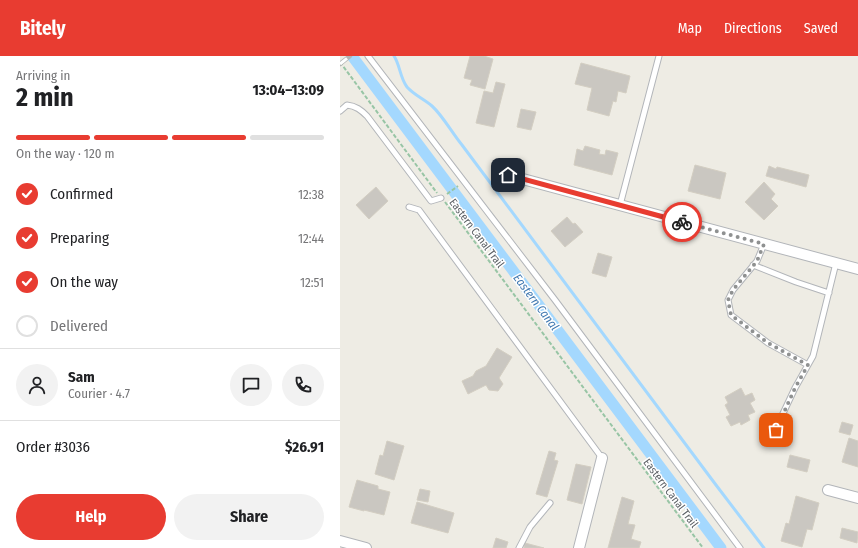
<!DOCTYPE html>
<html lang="en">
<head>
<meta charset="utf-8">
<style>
  :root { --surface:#fff; --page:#f2f2f2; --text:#202124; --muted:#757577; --line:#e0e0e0; --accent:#e83c31 }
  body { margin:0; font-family:"Fira Sans Condensed",sans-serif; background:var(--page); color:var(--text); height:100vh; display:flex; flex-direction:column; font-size:15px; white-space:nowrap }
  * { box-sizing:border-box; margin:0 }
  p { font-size:13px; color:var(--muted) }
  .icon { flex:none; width:22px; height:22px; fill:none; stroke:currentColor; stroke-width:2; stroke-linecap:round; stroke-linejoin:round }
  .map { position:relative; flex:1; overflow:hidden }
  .panel { display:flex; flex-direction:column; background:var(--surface); width:340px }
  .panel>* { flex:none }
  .pin { position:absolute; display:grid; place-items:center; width:34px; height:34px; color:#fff; margin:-17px; border-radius:8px; box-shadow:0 2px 6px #0006 }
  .courier { position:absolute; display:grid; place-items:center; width:40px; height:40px; margin:-20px; border:3px solid #e83c31; border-radius:50%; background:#fff; color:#222; box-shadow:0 1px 5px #0007 }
  .summary em { font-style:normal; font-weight:700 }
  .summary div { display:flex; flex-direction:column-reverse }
  .summary { display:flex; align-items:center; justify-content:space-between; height:68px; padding:0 16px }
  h1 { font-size:26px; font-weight:700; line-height:30px }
  .bar { display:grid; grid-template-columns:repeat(4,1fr); gap:6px 4px; align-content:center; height:48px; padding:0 16px }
  .bar i { height:5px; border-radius:3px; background:var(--line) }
  .bar .on { background:var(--accent) }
  .bar p { grid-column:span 4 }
  .line { display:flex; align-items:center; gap:10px; padding:0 16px; border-top:1px solid var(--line) }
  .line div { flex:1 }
  .round { display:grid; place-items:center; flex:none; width:42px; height:42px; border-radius:21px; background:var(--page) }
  ol { padding:0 16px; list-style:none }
  li { display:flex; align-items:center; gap:12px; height:44px }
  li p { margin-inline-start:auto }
  li .icon { padding:4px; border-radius:50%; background:var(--accent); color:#fff; stroke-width:4 }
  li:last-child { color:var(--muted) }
  li i { width:22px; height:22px; border:2px solid var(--line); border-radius:50% }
  .action { display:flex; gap:8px; margin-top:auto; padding:8px 16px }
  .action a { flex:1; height:46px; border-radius:24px; background:var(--accent); color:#fff; font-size:16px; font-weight:700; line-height:46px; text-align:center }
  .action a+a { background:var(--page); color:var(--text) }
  header { display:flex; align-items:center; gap:24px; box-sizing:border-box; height:56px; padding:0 20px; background:var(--accent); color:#fff }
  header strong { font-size:19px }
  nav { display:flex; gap:22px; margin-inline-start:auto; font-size:14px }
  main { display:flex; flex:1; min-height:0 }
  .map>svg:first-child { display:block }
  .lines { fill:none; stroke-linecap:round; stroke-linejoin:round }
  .stream { stroke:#a4d8fe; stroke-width:3 }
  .canal { stroke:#a4d8fe; stroke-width:11 }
  .building { fill:#cac7c1; stroke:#d3cec2 }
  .service-casing { stroke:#b2b5b9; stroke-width:7 }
  .minor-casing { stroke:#b2b5b9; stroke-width:12 }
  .path { stroke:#98c5a5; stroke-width:2; stroke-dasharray:4 2; stroke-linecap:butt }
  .service { stroke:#fff; stroke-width:5 }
  .minor { stroke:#fff; stroke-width:10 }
  .rail-casing { stroke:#b3b4b5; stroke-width:4.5 }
  .rail { stroke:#fff; stroke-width:3; stroke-dasharray:9; stroke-linecap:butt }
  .done { stroke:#8f9191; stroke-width:4; stroke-dasharray:0 7.2 }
  .route { stroke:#e83c31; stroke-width:5 }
  .labels { text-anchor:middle; stroke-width:3; stroke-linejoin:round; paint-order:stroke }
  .street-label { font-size:11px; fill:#5c6065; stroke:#fff }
  .water-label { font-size:12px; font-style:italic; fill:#4179b1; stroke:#fff }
</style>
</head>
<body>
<header>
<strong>Bitely</strong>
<nav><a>Map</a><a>Directions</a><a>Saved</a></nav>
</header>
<main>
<section class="panel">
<div class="summary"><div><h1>2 min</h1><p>Arriving in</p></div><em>13:04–13:09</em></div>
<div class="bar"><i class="on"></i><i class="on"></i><i class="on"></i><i></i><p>On the way · 120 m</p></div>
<ol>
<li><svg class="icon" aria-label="check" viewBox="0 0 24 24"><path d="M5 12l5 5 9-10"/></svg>Confirmed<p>12:38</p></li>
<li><svg class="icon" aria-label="check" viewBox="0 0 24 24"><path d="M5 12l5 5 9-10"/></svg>Preparing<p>12:44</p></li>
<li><svg class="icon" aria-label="check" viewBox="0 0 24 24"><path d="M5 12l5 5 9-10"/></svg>On the way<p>12:51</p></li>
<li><i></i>Delivered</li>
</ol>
<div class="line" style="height:72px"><a class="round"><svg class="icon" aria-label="person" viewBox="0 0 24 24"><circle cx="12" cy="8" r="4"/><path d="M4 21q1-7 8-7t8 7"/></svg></a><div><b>Sam</b><p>Courier · 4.7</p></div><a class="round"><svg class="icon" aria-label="chat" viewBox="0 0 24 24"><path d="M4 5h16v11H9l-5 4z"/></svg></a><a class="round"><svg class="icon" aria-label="phone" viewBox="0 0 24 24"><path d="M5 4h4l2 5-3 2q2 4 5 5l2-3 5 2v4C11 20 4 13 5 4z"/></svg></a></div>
<div class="line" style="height:52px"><div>Order #3036</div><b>$26.91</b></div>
<div class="action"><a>Help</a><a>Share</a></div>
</section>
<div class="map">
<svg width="518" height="492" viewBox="0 0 518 492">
  <rect width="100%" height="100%" fill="#eeece4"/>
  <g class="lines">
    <!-- stream -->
    <path class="stream" d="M 54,0 C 60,9 60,22 67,31 C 74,39 84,43 92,50 C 103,60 112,77 122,89 L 376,429 L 424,492"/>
    <!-- canal -->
    <path class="canal" d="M 12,0 L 381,492"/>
  </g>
  <!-- building -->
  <path class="building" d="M 130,0 L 144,0 L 153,3 L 145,33 L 130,29 L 132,24 L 124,22 Z
    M 241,7 L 290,20 L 286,37 L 278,35 L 276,46 L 273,45 L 269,60 L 247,54 L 252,32 L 235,28 Z
    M 156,26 L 165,28 L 154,71 L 136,67 L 144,35 L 153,37 Z
    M 181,53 L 196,56 L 191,74 L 177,71 Z
    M 245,90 L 260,94 L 259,98 L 265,99 L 266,94 L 278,97 L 272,119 L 234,109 L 237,93 L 243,95 Z
    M 355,109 L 386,117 L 380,143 L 348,135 Z
    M 429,110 L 436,113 L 437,111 L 469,119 L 466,131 L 426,120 Z
    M 424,126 L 435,138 L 431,143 L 438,150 L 424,164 L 405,146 Z
    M 36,131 L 48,145 L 29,163 L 16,149 Z
    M 227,161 L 233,168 L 235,167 L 243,176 L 225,191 L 211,175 Z
    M 258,197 L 272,201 L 266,221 L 252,217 Z
    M 157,292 L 172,301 L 159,322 L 163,328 L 158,335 L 149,334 L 146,329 L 128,338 L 122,325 L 133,320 L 136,315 L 146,310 Z
    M 401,332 L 405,340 L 412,337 L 415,344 L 410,347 L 415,356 L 408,359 L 410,364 L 401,369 L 400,366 L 391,370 L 386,361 L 390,359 L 385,349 L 388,347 L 385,341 Z
    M 502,366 L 513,369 L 510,379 L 499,376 Z
    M 509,382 L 518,385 L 518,411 L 502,406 Z
    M 47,385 L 64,390 L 54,424 L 35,418 L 40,399 L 43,400 Z
    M 209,395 L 216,397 L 214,404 L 218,405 L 207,441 L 196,438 Z
    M 450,399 L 470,404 L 467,416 L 447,411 Z
    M 236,408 L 251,411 L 242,448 L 227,444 Z
    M 17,424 L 38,430 L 38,433 L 50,436 L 44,459 L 24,454 L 24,455 L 9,451 Z
    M 80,433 L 90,435 L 88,446 L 77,444 Z
    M 456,440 L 479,447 L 472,474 L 467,473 L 462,491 L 441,485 L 446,467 L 449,468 Z
    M 282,441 L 294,445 L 288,468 L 295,469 L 291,483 L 301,486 L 299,492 L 268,492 Z
    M 77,446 L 114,457 L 108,477 L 71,467 Z
    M 502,472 L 518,476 L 517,487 L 500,482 Z
    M 156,482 L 168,486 L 166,492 L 153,492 Z
    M 185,487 L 204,492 L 184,492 Z"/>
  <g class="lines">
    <defs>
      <path id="service" d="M 28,0 L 215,244 L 400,492
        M 0,55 L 7,49 C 16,50 21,54 27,60 L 91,145 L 101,142
        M 280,149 L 319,0
        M 69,151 L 79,154 L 262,402
        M 424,188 L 417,205 L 393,234 L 388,244 L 391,259 L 428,287 L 468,309
        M 413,209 L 456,226 L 489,237
        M 429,387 L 455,332 L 473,300 L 496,207
        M 179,492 L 190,471 L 210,447"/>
      <path id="minor" d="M 168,119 L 518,213
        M 488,434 L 518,442
        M 0,485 L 26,492
        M 239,492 L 262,402"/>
    </defs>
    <!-- service casing -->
    <use href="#service" class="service-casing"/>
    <!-- minor casing -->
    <use href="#minor" class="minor-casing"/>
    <!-- path -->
    <path class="path" d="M 0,6 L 97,137
      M 107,138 L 118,130
      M 105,146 L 363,492"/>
    <!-- service -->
    <use href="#service" class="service"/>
    <!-- minor -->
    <use href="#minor" class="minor"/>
    <defs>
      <path id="rail" d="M 0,8 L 10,0"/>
    </defs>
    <!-- rail casing -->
    <use href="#rail" class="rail-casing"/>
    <!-- rail -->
    <use href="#rail" class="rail"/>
  </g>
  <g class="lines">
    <!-- done -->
    <path class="done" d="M 342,166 L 424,188 L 417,205 L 393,234 L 388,244 L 391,259 L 428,287 L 468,309 L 455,332 L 436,374"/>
    <!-- route -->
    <path class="route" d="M 168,119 L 342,166"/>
  </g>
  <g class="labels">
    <!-- street labels -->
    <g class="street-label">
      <text transform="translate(137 177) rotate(53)" y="4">Eastern Canal Trail</text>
      <text transform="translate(331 437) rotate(53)" y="4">Eastern Canal Trail</text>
    </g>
    <!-- water labels -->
    <g class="water-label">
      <text transform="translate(196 246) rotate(53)" y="4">Eastern Canal</text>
    </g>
  </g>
</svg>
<div class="pin" style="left:436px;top:374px;background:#ea580c"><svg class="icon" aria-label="bag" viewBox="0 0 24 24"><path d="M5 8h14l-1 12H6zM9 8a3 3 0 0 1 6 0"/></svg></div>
<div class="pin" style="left:168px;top:119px;background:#1f2937"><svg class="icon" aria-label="home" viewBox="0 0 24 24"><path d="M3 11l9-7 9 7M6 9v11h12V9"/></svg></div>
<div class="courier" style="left:342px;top:166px"><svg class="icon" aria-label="bike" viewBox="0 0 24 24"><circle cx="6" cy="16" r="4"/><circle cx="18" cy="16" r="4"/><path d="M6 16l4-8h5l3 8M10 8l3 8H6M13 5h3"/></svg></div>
</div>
</main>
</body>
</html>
